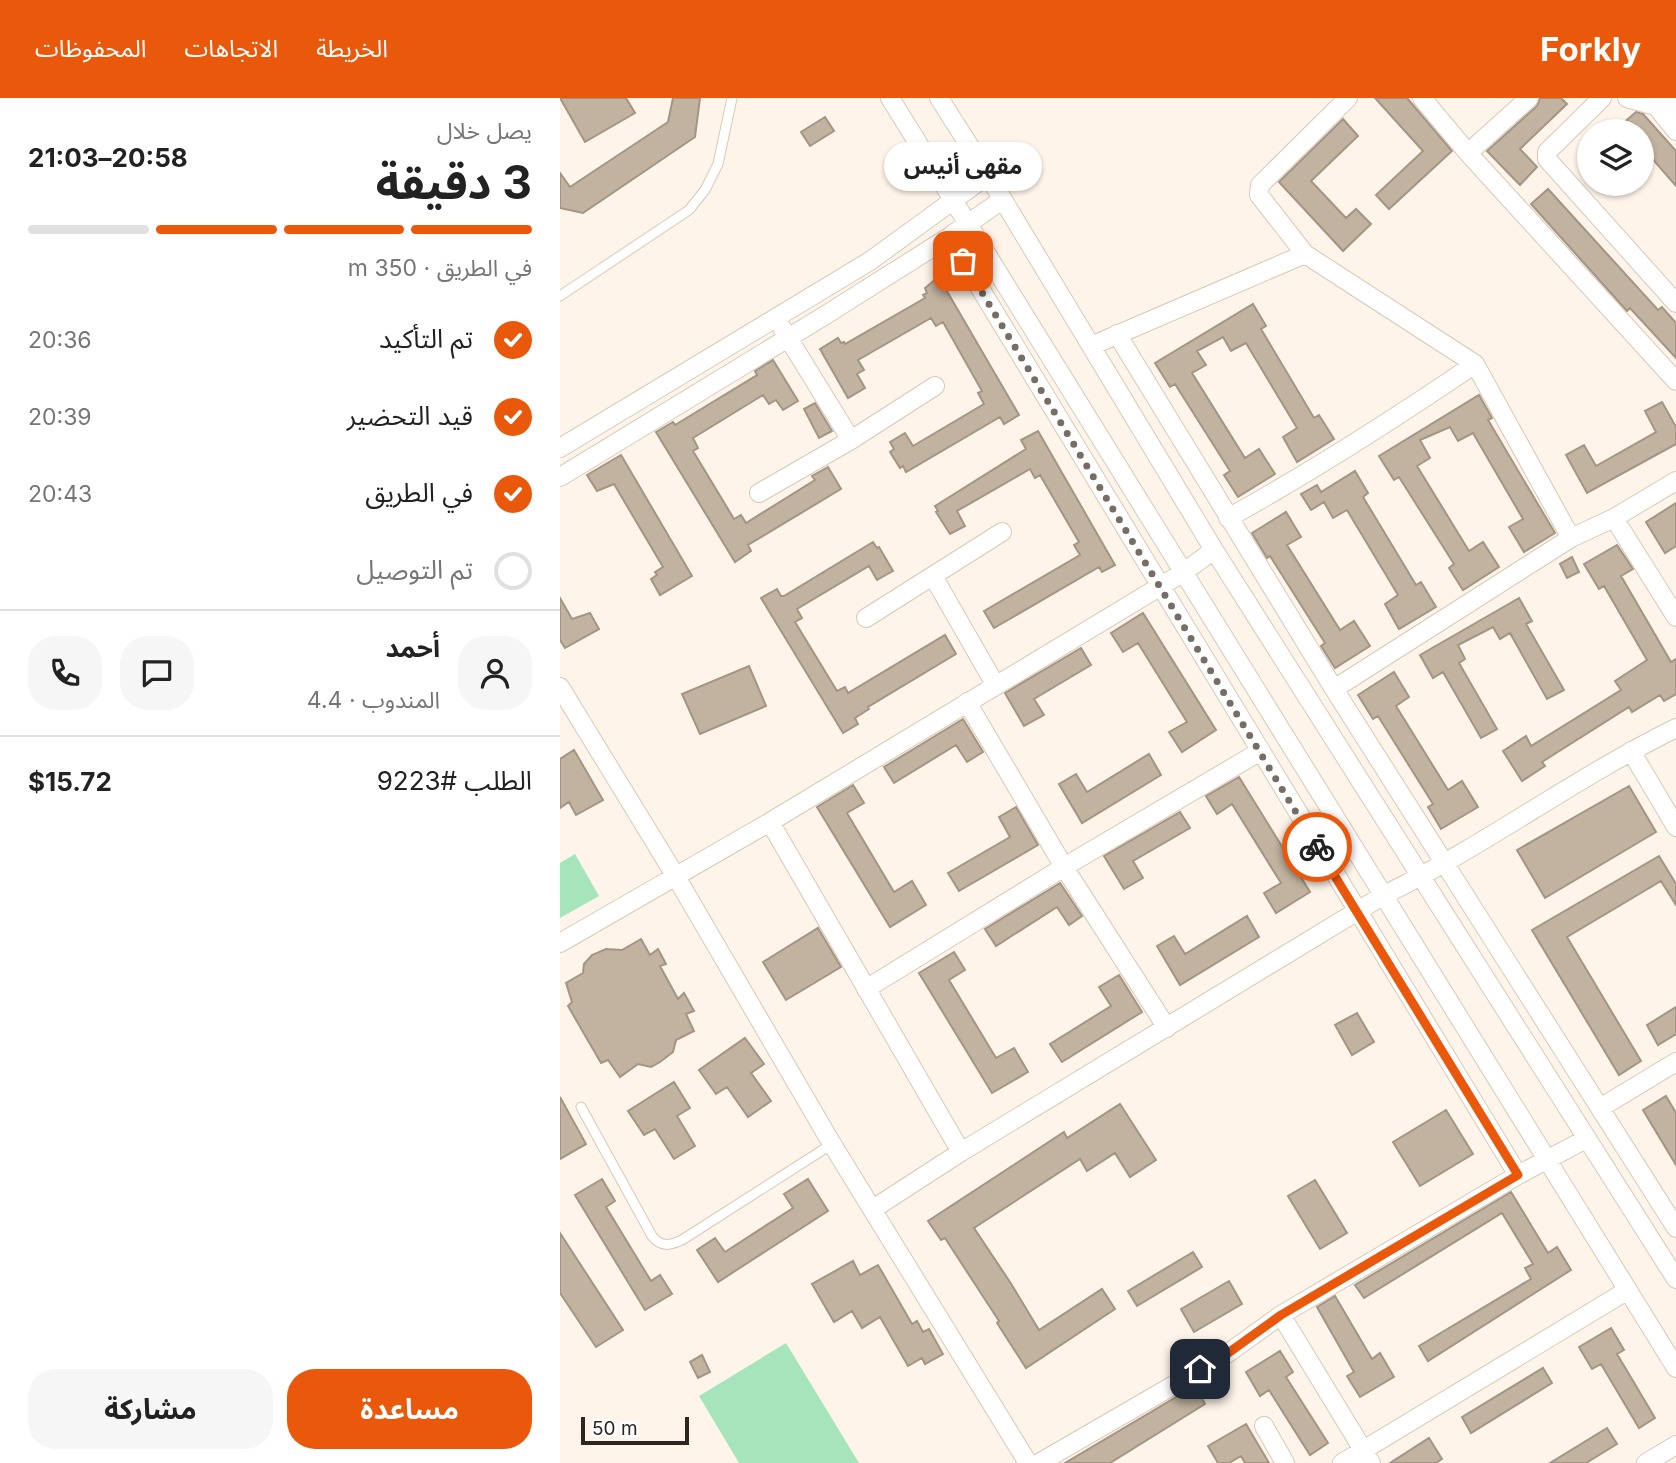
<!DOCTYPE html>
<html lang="ar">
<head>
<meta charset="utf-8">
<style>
  :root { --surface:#fff; --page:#f6f6f6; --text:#222; --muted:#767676; --line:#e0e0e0; --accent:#ea580c }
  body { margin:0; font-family:Inter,"Noto Sans Arabic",sans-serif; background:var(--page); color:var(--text); direction:rtl; height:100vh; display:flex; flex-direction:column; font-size:26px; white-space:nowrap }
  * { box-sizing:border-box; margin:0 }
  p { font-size:23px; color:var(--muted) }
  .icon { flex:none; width:38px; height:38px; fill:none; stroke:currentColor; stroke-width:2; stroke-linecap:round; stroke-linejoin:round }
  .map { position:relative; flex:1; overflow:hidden; direction:ltr }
  .sheet { display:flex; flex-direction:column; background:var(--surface); width:560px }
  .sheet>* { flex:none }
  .fabs { position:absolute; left:1017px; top:21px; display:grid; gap:14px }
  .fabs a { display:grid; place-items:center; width:77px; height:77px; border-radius:50%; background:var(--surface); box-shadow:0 2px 5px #0004; font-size:35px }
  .scale { position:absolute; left:21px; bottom:18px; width:108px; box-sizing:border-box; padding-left:7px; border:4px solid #2c261f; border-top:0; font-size:19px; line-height:24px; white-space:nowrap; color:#2c261f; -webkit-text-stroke:5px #fff; paint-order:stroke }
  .pin { position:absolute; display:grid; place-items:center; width:60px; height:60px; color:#fff; margin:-30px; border-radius:14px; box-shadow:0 4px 10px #0006 }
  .courier { position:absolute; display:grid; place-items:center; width:70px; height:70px; margin:-35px; border:5px solid #ea580c; border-radius:50%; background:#fff; color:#222; box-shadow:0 2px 9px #0007 }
  .bubble { position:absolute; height:49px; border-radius:24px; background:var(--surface); box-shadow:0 2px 5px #0004; font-size:23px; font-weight:700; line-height:49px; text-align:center; direction:rtl }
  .headline em { font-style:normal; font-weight:700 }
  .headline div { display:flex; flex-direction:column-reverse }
  .headline { display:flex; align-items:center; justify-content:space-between; height:119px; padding:0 28px }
  h1 { font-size:46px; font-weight:700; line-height:52px }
  .bar { display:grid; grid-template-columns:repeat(4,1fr); gap:10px 7px; align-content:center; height:84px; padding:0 28px }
  .bar i { height:9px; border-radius:5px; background:var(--line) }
  .bar .on { background:var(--accent) }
  .bar p { grid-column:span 4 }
  .line { display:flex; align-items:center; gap:18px; padding:0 28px; border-top:2px solid var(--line) }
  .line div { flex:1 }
  .round { display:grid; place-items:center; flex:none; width:74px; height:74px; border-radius:28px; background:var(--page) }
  ol { padding:0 28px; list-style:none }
  li { display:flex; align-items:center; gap:21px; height:77px }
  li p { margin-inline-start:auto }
  li .icon { padding:7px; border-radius:50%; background:var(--accent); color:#fff; stroke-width:4 }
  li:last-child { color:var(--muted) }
  li i { width:38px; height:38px; border:4px solid var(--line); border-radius:50% }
  .action { display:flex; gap:14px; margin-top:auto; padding:14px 28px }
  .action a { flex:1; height:80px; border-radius:28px; background:var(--accent); color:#fff; font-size:28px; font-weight:700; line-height:80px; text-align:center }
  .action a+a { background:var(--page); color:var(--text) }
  header { display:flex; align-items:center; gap:42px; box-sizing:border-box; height:98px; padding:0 35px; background:var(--accent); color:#fff }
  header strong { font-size:33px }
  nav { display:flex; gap:38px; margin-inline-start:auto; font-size:24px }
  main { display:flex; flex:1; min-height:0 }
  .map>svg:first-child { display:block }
  .green { fill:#a6e5bb }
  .building { fill:#c2b3a0; stroke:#a49583; stroke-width:2 }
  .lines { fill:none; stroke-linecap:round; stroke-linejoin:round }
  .service-casing { stroke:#d8c9b6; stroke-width:11 }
  .minor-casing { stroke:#d8c9b6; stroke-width:20 }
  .service { stroke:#fff; stroke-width:9 }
  .minor { stroke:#fff; stroke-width:18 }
  .done { stroke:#766e66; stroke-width:7; stroke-dasharray:0 12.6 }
  .route { stroke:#ea580c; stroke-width:9 }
</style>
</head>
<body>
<header>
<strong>Forkly</strong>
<nav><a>الخريطة</a><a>الاتجاهات</a><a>المحفوظات</a></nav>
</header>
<main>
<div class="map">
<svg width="1116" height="1365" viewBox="0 0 1116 1365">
  <rect width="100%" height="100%" fill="#fef4e9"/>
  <!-- green -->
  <path class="green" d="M 15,756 L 39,798 L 0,820 L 0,765 Z
    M 226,1245 L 299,1365 L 179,1365 L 139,1298 Z"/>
  <!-- building -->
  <path class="building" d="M 0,0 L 66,0 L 75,15 L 25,44 Z
    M 113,0 L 140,0 L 135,39 L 23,115 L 0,110 L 0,75 L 10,89 L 108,24 Z
    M 815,0 L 847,0 L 892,53 L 829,111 L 816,97 L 863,53 Z
    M 980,0 L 1001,0 L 1007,6 L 960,51 L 977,69 L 960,87 L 927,53 L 977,8 Z
    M 1076,14 L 1083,16 L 1116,53 L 1116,88 L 1082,49 L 1082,33 L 1054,33 Z
    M 265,19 L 274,33 L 250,48 L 241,34 Z
    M 783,21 L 798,38 L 751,83 L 786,120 L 796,111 L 811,126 L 783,153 L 719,84 Z
    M 988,91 L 1098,212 L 1102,209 L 1116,225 L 1116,260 L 1070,210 L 1067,213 L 971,106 Z
    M 376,181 L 381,183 L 459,317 L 444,326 L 440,319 L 346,374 L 343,368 L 340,370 L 330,354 L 334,351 L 330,344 L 345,335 L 353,348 L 424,306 L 418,295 L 422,293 L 383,224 L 376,228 L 371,220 L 298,262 L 304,272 L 297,276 L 305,290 L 288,300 L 260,251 L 278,240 L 281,245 L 284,244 L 285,246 L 365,200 L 363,197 L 367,195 L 365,190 Z
    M 693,206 L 706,228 L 701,231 L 754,320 L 759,317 L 774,341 L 737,364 L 723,339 L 737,330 L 686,245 L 671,253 L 663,239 L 637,253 L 646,267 L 632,275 L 685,360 L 699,351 L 715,376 L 678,399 L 664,377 L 670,373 L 615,286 L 610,289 L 595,265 Z
    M 213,262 L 238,303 L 223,312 L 216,302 L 209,306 L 203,297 L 133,340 L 138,350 L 133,353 L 174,421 L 181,417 L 186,425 L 255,382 L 252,378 L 268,369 L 281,391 L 188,447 L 191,453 L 175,464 L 96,334 L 113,324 L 115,327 L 197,277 L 195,273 Z
    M 919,297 L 932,320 L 928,322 L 995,435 L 964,454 L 949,429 L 963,421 L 913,335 L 898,343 L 890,329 L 860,342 L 870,360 L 857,368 L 909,453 L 923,444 L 939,469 L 903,492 L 889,470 L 894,466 L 839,379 L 834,382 L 819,358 Z
    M 1102,304 L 1116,329 L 1116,346 L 1027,395 L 1006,357 L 1024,347 L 1036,368 L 1096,334 L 1085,313 Z
    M 255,305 L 272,333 L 259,340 L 244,311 Z
    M 478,333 L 555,467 L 542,474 L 539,469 L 434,530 L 424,513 L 520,457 L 514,447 L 519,444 L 480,377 L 475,380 L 470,371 L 397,413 L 405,428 L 390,436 L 376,414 L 378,413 L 375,408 L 466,351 L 461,342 Z
    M 61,357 L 132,478 L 100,497 L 91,481 L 97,477 L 95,474 L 103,469 L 54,386 L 37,393 L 27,377 Z
    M 795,373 L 808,395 L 803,399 L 856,487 L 861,484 L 876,509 L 839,531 L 825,506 L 838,497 L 787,412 L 773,420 L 764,404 L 751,412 L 741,396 L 757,387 L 761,394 Z
    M 1116,405 L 1116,448 L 1105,455 L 1086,424 Z
    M 726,414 L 741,439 L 727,447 L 780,532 L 794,523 L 810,548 L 775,570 L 761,548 L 765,545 L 710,458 L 707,460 L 692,435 Z
    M 313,444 L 317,450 L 319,449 L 333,473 L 317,482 L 309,468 L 237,511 L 242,520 L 235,524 L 277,593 L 285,589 L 288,595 L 385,537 L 396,556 L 308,609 L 309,611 L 295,620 L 298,626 L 283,635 L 201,500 L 217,491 L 221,498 L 224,498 Z
    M 1057,447 L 1073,471 L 1061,478 L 1111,564 L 1116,561 L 1116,596 L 1104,603 L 1100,597 L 1072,614 L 1069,609 L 982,664 L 985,668 L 962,683 L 943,653 L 966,638 L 971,648 L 1061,592 L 1055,583 L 1087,562 L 1044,488 L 1039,491 L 1024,466 Z
    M 1012,459 L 1019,474 L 1007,480 L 1000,466 Z
    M 0,500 L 12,521 L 30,515 L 39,531 L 5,550 L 0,542 Z
    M 959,500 L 972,523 L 966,526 L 1004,592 L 987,601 L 950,535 L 940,541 L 933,529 L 898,547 L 905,561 L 899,565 L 937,631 L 921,640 L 883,574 L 873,580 L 860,557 Z
    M 583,515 L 656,632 L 622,654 L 609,634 L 627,624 L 578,545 L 563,554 L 551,535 Z
    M 521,550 L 531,567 L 474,601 L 484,617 L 464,628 L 445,595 Z
    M 189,568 L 206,608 L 140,636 L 122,596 Z
    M 834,574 L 849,599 L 836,608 L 888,692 L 902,683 L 918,709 L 881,731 L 868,709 L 873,706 L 818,618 L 813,621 L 798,597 Z
    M 403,621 L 423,654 L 407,664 L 396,647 L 334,685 L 324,669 Z
    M 14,652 L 43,702 L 16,717 L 9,704 L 0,710 L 0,661 Z
    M 589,656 L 601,677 L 522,725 L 499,686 L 516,676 L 527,694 Z
    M 679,679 L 750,794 L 716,815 L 704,795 L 721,785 L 672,706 L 657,716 L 646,698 Z
    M 293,687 L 304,705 L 287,715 L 334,794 L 352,783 L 366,807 L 330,829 L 257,709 Z
    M 1069,688 L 1096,734 L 985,800 L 957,752 Z
    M 456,709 L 478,747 L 399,793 L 388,775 L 450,739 L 439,719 Z
    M 620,714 L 630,730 L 573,763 L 583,780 L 564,791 L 544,758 Z
    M 1099,758 L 1116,786 L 1116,807 L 1101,783 L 1007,839 L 1081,963 L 1059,977 L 972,832 Z
    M 500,785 L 522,818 L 509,827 L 497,809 L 436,848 L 425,831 Z
    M 687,818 L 699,839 L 620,887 L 597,848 L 614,838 L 625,856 Z
    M 258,830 L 281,869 L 226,902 L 203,864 Z
    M 81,841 L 90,857 L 98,851 L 106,866 L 100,868 L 118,901 L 124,895 L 134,913 L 126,916 L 134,933 L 116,942 L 113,954 L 100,964 L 91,969 L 78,966 L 60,979 L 48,962 L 41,965 L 8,908 L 12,904 L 6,885 L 23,875 L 24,866 L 32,857 L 46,851 L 62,852 Z
    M 394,854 L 405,872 L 389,882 L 436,960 L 454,950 L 468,974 L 432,995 L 359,875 Z
    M 559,877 L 582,914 L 502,964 L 490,946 L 551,908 L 539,889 Z
    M 1116,909 L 1116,936 L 1098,947 L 1087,927 Z
    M 797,915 L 814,944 L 792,957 L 775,927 Z
    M 185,940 L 204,966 L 191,975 L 211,1003 L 188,1019 L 167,989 L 156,996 L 139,972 Z
    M 114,984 L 130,1010 L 117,1018 L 135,1048 L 114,1061 L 95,1031 L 84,1037 L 68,1013 Z
    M 1106,998 L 1116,1015 L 1116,1067 L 1083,1012 Z
    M 0,999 L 26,1046 L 0,1061 Z
    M 560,1006 L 596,1062 L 570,1079 L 555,1055 L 527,1073 L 520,1061 L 414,1130 L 450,1184 L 479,1232 L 542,1191 L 555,1211 L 466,1270 L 437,1225 L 439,1223 L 385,1140 L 381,1142 L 368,1123 L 504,1034 L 507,1040 Z
    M 886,1012 L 913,1056 L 860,1088 L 833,1044 Z
    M 42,1081 L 55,1103 L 46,1109 L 91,1183 L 100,1177 L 112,1196 L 85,1212 L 15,1097 Z
    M 248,1081 L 268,1113 L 158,1184 L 137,1152 L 155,1140 L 165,1154 L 233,1110 L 224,1096 Z
    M 755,1082 L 787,1135 L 760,1151 L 728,1098 Z
    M 951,1094 L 988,1155 L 997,1149 L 1011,1172 L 868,1263 L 859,1248 L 971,1181 L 965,1170 L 973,1166 L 942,1115 L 804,1200 L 795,1187 Z
    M 0,1135 L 63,1232 L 36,1249 L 0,1195 Z
    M 633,1154 L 642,1169 L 577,1208 L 568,1193 Z
    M 293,1163 L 300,1177 L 318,1167 L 352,1226 L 357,1223 L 363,1234 L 369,1231 L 383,1256 L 365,1266 L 362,1260 L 348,1268 L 320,1219 L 302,1230 L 292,1213 L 274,1224 L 252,1186 Z
    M 669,1183 L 682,1206 L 634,1234 L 621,1211 Z
    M 775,1198 L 812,1261 L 820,1255 L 834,1279 L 800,1299 L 787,1278 L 794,1274 L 757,1209 Z
    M 1051,1230 L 1064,1252 L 1057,1256 L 1095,1320 L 1079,1330 L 1041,1266 L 1032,1271 L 1019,1249 Z
    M 720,1253 L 733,1274 L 726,1279 L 768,1345 L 750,1357 L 709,1292 L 700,1298 L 686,1274 Z
    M 142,1257 L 150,1274 L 138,1280 L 130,1264 Z
    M 983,1270 L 992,1285 L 911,1335 L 902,1319 Z
    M 635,1288 L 645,1306 L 550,1365 L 505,1365 Z
    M 686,1326 L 709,1365 L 685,1365 L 681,1358 L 669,1365 L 658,1365 L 648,1348 Z
    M 1047,1330 L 1057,1346 L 1026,1365 L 990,1365 Z
    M 869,1340 L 882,1361 L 876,1365 L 830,1365 Z"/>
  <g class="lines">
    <defs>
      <path id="service" d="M 0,198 L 129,112 L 145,92 L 158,66 L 172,0
        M 21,1009 L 92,1138 C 101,1149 109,1148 122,1142 L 272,1046"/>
      <path id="minor" d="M 330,0 L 1116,1270
        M 379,0 L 428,77 L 654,452 L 1116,1181
        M 788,0 L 700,87 L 699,97 L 745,156 L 915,266 L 1011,440
        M 862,0 L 908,55 L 1116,283
        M 1042,0 L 987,54 L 987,61 L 1116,205
        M 1067,0 L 1096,8 L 1116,9
        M 1096,8 L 1116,33
        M 908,55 L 969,0
        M 389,139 L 958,1077
        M 222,230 L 291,342
        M 557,236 L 774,591 L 1116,1130
        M 531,248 L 745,156
        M 0,350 L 310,163 L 428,77
        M 0,379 L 264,218 L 389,139 L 442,102
        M 199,395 L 291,342 L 375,288
        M 668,420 C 753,373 834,321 915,266
        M 1054,420 L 1116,519
        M 373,478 L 436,588
        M 306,520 L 442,434
        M 0,589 L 115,777 L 272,1046 L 468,1365
        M 774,591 L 1011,440 L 1054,420 L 1116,383
        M 407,604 L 504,769 L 607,930
        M 1071,653 L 1116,729
        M 210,724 L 401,1054
        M 0,845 L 210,724 L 624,474 L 654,452
        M 306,891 L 504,769 L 699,654
        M 1040,1010 L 1116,964
        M 313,1111 L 401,1054 L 824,797 C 924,748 1015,680 1116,630
        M 721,1217 L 811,1365
        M 704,1328 L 725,1365
        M 479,1365 L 664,1258 L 721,1217 L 958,1077 L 1026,1041
        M 782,1365 L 1068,1192
        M 1086,1365 L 1116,1347"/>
    </defs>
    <!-- service casing -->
    <use href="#service" class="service-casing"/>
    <!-- minor casing -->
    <use href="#minor" class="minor-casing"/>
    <!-- service -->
    <use href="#service" class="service"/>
    <!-- minor -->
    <use href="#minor" class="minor"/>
  </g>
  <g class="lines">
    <!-- done -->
    <path class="done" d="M 403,163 L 757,749"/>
    <!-- route -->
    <path class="route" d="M 640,1271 L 664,1258 L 721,1217 L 958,1077 L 757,749"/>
  </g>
</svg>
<div class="fabs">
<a><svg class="icon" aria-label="layers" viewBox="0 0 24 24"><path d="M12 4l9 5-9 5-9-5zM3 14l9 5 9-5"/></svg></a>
</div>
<div class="scale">50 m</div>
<div class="pin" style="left:403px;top:163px;background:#ea580c"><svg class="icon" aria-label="bag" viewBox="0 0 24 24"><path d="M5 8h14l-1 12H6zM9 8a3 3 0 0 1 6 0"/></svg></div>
<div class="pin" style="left:640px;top:1271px;background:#1f2937"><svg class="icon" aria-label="home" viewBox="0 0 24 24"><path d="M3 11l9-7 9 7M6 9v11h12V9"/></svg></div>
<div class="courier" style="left:757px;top:749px"><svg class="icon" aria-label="bike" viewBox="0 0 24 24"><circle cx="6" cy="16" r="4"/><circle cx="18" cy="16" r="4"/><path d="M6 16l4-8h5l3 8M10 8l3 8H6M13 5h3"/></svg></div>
<div class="bubble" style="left:324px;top:44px;width:158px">مقهى أنيس</div>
</div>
<section class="sheet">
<div class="headline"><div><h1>3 دقيقة</h1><p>يصل خلال</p></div><em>20:58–21:03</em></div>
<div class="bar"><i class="on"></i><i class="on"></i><i class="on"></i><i></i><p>في الطريق · 350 m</p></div>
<ol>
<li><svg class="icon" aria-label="check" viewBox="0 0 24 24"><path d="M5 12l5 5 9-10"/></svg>تم التأكيد<p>20:36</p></li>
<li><svg class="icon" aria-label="check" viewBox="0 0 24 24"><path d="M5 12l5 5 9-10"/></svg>قيد التحضير<p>20:39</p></li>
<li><svg class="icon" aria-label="check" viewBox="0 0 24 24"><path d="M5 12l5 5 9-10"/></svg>في الطريق<p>20:43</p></li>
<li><i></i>تم التوصيل</li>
</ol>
<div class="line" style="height:126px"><a class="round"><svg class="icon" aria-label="person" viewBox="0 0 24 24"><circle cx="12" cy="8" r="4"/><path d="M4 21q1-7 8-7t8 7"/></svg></a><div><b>أحمد</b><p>المندوب · 4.4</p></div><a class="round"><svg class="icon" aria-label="chat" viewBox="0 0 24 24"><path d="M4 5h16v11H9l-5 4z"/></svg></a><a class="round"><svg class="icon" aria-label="phone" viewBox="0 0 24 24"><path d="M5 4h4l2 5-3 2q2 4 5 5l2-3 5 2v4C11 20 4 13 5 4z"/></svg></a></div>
<div class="line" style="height:91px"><div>الطلب #9223</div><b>$15.72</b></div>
<div class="action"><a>مساعدة</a><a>مشاركة</a></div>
</section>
</main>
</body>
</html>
